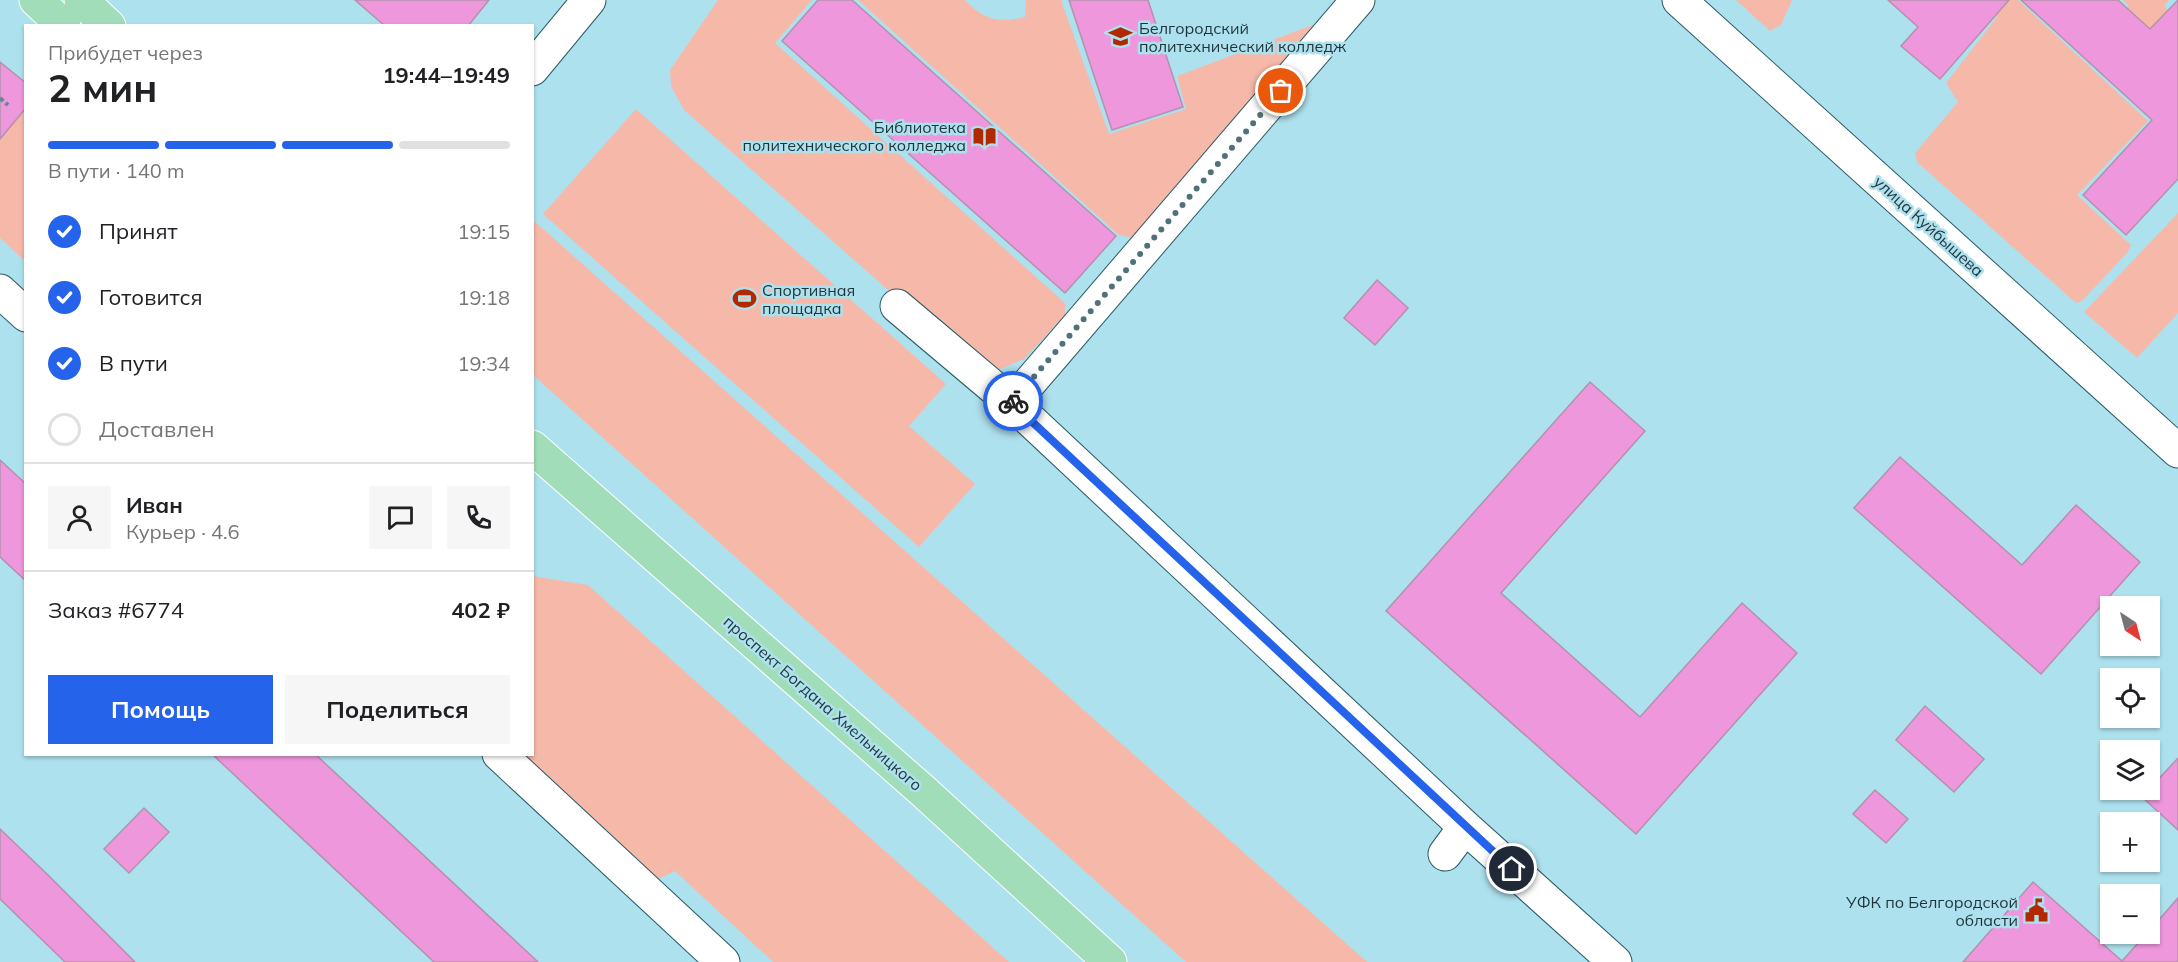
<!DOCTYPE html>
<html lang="ru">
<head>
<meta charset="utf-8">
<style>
  :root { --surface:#fff; --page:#f6f6f6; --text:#202124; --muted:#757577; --line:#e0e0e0; --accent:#2563eb }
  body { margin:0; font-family:Mulish,sans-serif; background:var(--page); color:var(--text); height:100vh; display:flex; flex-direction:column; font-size:22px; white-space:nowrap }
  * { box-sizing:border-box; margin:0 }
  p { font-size:20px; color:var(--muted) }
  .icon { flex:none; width:33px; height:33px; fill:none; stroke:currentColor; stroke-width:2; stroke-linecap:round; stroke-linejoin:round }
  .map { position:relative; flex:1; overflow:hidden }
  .sheet { position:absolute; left:24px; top:24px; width:510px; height:732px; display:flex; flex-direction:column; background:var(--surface); border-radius:0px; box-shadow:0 2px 4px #0004 }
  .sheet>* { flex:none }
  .needle { width:39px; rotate:144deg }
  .fabs { position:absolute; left:2100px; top:596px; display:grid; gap:12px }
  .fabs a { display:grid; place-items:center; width:60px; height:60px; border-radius:0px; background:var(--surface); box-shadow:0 2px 4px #0004; font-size:30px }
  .pin { position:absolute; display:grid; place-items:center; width:51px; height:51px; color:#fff; margin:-26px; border:3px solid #fff; border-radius:50%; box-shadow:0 2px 6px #0007 }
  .courier { position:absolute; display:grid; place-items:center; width:60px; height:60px; margin:-30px; border:4px solid #2563eb; border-radius:50%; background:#fff; color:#222; box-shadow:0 2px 8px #0007 }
  .head em { font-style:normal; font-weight:700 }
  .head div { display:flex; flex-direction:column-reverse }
  .head { display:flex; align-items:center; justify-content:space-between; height:102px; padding:0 24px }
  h1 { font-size:39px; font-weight:700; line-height:45px }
  .bar { display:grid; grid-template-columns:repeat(4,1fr); gap:9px 6px; align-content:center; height:72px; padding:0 24px }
  .bar i { height:8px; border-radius:4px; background:var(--line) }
  .bar .active { background:var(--accent) }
  .bar p { grid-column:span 4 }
  .line { display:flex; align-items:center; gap:15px; padding:0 24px; border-top:2px solid var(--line) }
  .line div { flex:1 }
  .round { display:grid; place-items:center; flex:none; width:63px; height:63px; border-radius:0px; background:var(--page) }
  ol { padding:0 24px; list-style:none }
  li { display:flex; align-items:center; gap:18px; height:66px }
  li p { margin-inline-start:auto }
  li .icon { padding:6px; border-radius:50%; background:var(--accent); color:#fff; stroke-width:4 }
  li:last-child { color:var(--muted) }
  li i { width:33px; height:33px; border:3px solid var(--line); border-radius:50% }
  .button { display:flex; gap:12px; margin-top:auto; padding:12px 24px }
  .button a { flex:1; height:69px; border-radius:0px; background:var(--accent); color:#fff; font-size:24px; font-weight:700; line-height:69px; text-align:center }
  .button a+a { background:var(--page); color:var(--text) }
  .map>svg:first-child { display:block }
  .green { fill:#f6b9a9 }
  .building { fill:#ee97dd; stroke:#b491ac; stroke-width:1.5 }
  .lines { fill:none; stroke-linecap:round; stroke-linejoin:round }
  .minor-casing { stroke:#285964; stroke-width:35 }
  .major-casing { stroke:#fff; stroke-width:35 }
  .path { stroke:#648790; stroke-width:4; stroke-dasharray:4.5 3; stroke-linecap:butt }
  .minor { stroke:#fff; stroke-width:33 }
  .major { stroke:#a1ddb8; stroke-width:33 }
  .done { stroke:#517178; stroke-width:6; stroke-dasharray:0 10.8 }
  .route { stroke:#2563eb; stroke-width:8 }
  .labels { text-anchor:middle; stroke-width:5; stroke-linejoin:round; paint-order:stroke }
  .poi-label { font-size:16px; fill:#1f3439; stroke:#aee1ee; text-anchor:start }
  .street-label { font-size:16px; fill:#1f3439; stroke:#aee1ee }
</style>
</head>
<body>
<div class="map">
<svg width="2178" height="962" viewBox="0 0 2178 962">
  <rect width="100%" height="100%" fill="#aee1ee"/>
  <!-- green -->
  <path class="green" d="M 718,0 L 812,0 L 775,43 L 1065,303 L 1065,315 L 1024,359 L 995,371 L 972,364 L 684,110 L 671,86 L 670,70 Z
    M 858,0 L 965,0 C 984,20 998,23 1025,17 L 1026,0 L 1061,0 L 1109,134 L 1186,109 L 1177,76 L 1323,21 L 1135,238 L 1119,235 Z
    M 1736,0 L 1792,0 L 1781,25 L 1770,31 Z
    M 1979,0 L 2018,0 L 2148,121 L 2077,195 L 2131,245 L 2127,253 L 2082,301 L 2076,303 L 1917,162 L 1915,153 L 1958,102 L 1946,83 L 1997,17 Z
    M 2123,0 L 2169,0 L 2164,6 L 2178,20 L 2178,70 L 2117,20 L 2129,6 Z
    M 25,108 L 25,261 L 0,238 L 0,139 Z
    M 636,109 L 946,384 L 909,426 L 975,484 L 919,547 L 543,214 Z
    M 2178,213 L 2178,313 L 2137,358 L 2084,312 Z
    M 533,220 L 1367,962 L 1186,962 L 533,375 Z
    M 533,576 L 588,585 L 1009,962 L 773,962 L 675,871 L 648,884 L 509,755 L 532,754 Z"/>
  <!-- building -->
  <path class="building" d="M 355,0 L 489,0 L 468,26 L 385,26 Z
    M 818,0 L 852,0 L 1116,236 L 1065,293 L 782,41 Z
    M 1069,0 L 1148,0 L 1183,107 L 1112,130 Z
    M 1888,0 L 2009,0 L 1940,79 L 1901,46 L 1918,27 Z
    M 2021,0 L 2118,0 L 2150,29 L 2178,0 L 2178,179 L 2126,235 L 2083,195 L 2152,120 Z
    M 0,62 L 26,83 L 26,108 L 0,139 Z
    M 1377,280 L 1408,308 L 1375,345 L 1344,318 Z
    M 1590,382 L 1645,431 L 1501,593 L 1640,717 L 1742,603 L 1797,653 L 1636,834 L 1386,611 Z
    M 1900,457 L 2022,565 L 2076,505 L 2140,562 L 2041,674 L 1854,508 Z
    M 0,460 L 26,484 L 26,581 L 0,557 Z
    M 1925,706 L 1984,759 L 1954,792 L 1896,740 Z
    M 212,754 L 315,754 L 538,962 L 434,962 Z
    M 2178,758 L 2178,830 L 2142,797 Z
    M 1875,790 L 1908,819 L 1886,843 L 1853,814 Z
    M 144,808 L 169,832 L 129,873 L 104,849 Z
    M 0,829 L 47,874 L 135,962 L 65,962 L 0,899 Z
    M 2033,882 L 2122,961 L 2147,933 L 2150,933 L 2150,930 L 2178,898 L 2178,962 L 1963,962 Z"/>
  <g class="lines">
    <defs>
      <path id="minor" d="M 1679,0 L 2178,451
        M 532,69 L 589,0
        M 0,291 L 26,315
        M 897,306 L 1012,403 L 1465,827 L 1615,962
        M 1012,403 L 1358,0
        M 499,754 L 723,962
        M 1445,854 L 1465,827"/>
      <path id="major" d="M 36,0 L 64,26
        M 81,0 L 109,26
        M 532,447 L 923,791 L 1110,962"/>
    </defs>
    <!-- minor casing -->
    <use href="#minor" class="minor-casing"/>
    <!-- major casing -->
    <use href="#major" class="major-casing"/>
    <!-- path -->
    <path class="path" d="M 0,98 L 8,105"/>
    <!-- minor -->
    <use href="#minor" class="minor"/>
    <!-- major -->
    <use href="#major" class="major"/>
  </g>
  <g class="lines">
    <!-- done -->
    <path class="done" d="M 1013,401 L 1281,91"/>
    <!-- route -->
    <path class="route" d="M 1013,401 L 1012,403 L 1512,869"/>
  </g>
  <!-- icons -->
  <defs>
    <symbol id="university-bare" viewBox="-9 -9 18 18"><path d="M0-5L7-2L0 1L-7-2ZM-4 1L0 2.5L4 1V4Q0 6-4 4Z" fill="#b22800" stroke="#aee1ee" stroke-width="2.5" paint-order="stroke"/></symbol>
    <symbol id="library-bare" viewBox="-9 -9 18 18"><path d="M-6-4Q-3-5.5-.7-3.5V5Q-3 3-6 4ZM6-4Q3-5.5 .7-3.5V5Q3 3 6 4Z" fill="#b22800" stroke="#aee1ee" stroke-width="2.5" paint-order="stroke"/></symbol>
    <symbol id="stadium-bare" viewBox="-9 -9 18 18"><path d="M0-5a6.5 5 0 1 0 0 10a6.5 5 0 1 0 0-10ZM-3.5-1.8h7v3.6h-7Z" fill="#b22800" stroke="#aee1ee" stroke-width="2.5" paint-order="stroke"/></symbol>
    <symbol id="civic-bare" viewBox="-9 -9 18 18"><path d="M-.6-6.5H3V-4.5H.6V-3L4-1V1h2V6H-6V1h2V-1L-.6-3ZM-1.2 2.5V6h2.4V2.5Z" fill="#b22800" stroke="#aee1ee" stroke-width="2.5" paint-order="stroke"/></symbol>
  </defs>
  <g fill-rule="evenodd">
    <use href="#university-bare" x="1104" y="20" width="33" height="33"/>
    <use href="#library-bare" x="968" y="120" width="33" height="33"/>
    <use href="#stadium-bare" x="728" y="282" width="33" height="33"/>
    <use href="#civic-bare" x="2020" y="894" width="33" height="33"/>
  </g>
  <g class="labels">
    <!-- poi labels -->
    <g class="poi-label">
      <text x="1139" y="34">Белгородский<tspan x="1139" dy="18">политехнический колледж</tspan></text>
      <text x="966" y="133" text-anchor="end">Библиотека<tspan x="966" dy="18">политехнического колледжа</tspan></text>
      <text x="762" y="296">Спортивная<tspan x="762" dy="18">площадка</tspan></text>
      <text x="2018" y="908" text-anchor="end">УФК по Белгородской<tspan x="2018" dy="18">области</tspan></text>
    </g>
    <!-- street labels -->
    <g class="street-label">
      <text transform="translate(1929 226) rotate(42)" y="6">улица Куйбышева</text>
      <text transform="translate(823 703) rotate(41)" y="6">проспект Богдана Хмельницкого</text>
    </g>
  </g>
</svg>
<div class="fabs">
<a><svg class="needle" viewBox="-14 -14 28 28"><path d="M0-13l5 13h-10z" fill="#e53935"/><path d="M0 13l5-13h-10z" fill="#757577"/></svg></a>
<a><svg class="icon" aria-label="locate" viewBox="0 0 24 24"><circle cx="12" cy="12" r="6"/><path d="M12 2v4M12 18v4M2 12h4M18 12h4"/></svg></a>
<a><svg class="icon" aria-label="layers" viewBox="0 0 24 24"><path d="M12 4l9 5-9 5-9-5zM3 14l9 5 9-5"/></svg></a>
<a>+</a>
<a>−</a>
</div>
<div class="pin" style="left:1281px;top:91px;background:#ea580c"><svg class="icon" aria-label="bag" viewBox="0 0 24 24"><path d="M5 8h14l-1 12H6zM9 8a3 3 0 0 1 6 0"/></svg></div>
<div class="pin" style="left:1512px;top:869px;background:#1f2937"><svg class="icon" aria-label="home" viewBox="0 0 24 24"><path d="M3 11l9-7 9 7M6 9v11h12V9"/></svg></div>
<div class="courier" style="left:1013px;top:401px"><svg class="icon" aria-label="bike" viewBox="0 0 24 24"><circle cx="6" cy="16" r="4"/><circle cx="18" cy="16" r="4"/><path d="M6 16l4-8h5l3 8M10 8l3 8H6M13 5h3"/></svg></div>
<section class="sheet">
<div class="head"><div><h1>2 мин</h1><p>Прибудет через</p></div><em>19:44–19:49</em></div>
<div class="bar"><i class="active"></i><i class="active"></i><i class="active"></i><i></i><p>В пути · 140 m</p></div>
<ol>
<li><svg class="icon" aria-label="check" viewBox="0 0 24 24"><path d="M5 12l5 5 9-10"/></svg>Принят<p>19:15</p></li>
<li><svg class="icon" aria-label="check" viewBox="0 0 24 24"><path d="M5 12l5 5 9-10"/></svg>Готовится<p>19:18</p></li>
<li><svg class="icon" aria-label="check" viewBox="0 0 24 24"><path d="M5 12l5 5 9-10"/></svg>В пути<p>19:34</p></li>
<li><i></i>Доставлен</li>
</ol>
<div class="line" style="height:108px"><a class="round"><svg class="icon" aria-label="person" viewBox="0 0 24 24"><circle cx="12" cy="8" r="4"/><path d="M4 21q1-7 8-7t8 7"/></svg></a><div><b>Иван</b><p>Курьер · 4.6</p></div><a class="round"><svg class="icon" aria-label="chat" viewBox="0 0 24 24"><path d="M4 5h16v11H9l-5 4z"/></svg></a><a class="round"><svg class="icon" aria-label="phone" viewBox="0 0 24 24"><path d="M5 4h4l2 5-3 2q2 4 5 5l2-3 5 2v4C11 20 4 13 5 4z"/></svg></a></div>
<div class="line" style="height:78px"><div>Заказ #6774</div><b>402 ₽</b></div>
<div class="button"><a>Помощь</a><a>Поделиться</a></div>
</section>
</div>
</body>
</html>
